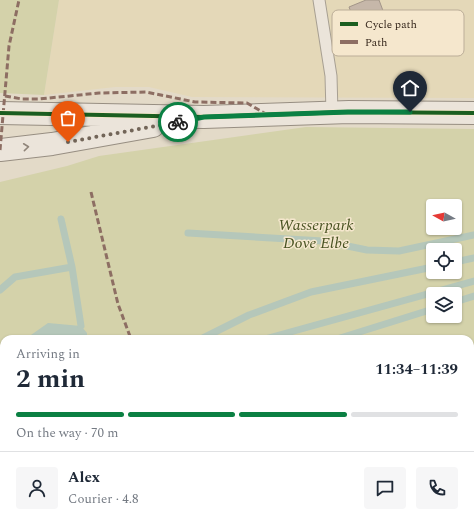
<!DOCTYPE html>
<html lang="en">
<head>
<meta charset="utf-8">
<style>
  :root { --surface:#fff; --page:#f6f6f7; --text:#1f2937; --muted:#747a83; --line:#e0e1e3; --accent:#0b8043 }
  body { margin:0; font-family:Spectral,serif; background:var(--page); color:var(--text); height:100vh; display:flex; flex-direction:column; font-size:15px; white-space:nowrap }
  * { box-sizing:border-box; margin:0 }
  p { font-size:13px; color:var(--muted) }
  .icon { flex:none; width:22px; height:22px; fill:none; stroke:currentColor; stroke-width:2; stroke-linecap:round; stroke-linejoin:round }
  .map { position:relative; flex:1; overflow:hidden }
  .sheet { position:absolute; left:0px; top:335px; width:474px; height:196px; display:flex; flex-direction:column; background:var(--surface); border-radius:12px 12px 0 0; box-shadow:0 1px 3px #0004 }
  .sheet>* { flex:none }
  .needle { width:26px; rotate:278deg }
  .controls { position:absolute; left:426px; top:199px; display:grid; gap:8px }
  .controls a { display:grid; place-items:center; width:36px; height:36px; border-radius:4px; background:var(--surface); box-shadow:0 1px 3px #0004; font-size:20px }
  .pin { position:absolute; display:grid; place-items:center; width:34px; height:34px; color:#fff; margin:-41px -17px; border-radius:50% 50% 50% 0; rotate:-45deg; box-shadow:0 0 4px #0007 }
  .pin .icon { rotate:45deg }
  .courier { position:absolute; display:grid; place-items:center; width:40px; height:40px; margin:-20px; border:3px solid #0b8043; border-radius:50%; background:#fff; color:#222; box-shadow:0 1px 5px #0007 }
  .summary em { font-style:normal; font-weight:700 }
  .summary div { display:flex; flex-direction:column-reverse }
  .summary { display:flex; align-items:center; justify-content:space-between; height:68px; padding:0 16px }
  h1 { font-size:26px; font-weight:700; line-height:30px }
  .bar { display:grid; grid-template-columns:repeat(4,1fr); gap:6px 4px; align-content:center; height:48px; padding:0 16px }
  .bar i { height:5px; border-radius:3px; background:var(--line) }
  .bar .current { background:var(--accent) }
  .bar p { grid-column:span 4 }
  .line { display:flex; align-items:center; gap:10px; padding:0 16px; border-top:1px solid var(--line) }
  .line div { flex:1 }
  .round { display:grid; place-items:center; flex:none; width:42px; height:42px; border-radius:4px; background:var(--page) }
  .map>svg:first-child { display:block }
  .farmland { fill:#e4d8b8 }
  .green { fill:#d4d2aa; fill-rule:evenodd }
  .water { fill:#b5c7ba }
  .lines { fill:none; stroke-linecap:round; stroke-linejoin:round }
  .stream { stroke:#b5c7ba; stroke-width:7 }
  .building { fill:#c6b7a9; stroke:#a29588 }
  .lane-casing { stroke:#a79f92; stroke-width:13 }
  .secondary-casing { stroke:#978e82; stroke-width:24 }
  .lane { stroke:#ebe4da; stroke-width:11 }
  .secondary { stroke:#ebe4da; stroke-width:22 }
  .quiet { stroke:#8d6e63; stroke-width:3; stroke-dasharray:6 3; stroke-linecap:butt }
  .cycleway-casing { stroke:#f5e7cd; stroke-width:6 }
  .cycleway { stroke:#1b5e20; stroke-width:4 }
  .oneway { stroke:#90857a }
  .done { stroke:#726558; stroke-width:4; stroke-dasharray:0 7.2 }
  .route { stroke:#0b8043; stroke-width:5 }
  .labels { text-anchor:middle; stroke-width:3; stroke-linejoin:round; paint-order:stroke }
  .park-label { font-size:16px; font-style:italic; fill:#485221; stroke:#f5e7cd }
  .key { fill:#f5e7cd; stroke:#bbad98; stroke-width:1 }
  .key-label { font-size:11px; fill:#35261b }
</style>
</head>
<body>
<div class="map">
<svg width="474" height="531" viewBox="0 0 474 531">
  <rect width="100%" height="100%" fill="#e3dac8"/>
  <!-- farmland -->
  <path class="farmland" d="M 59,0 L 474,0 L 474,98 L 192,97 L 149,87 L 115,87 L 44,95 Z"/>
  <!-- green -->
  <path class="green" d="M 0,0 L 59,0 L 44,95 L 0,93 Z
    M 306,127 L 474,129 L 474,531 L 0,531 L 0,182 L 67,166 L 99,156 ZM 433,206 L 455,206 L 455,228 L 433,228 ZM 433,250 L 455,250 L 455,272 L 433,272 ZM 433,294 L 455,294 L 455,316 L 433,316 ZM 4,339 L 470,339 L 470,527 L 4,527 Z"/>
  <!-- water -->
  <path class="water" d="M 48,323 L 81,326 L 87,333 L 87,339 L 29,339 L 31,335 Z"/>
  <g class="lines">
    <!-- stream -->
    <path class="stream" d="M 61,219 L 72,267 L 81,326
      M 188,233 L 323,241 L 367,250 L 399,251 L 474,235
      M 455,262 L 474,258
      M 0,290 L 15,277 L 72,267
      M 455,302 L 474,296
      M 203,338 L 249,315 L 311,292 L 433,267
      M 265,339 L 474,281
      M 337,339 L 433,309
      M 140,531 L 145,527"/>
  </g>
  <!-- building -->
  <path class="building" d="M 366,0 L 379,0 L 391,32 L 363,43 L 349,7 Z"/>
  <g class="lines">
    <defs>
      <path id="lane" d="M 319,0 L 331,76 L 332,113
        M 0,492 L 4,484"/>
      <path id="secondary" d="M 0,113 L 204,117 L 349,112 L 474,113
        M 0,150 L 52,144 L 153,126"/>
    </defs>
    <!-- lane casing -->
    <use href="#lane" class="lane-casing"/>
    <!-- secondary casing -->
    <use href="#secondary" class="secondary-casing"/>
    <!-- lane -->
    <use href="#lane" class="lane"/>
    <!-- secondary -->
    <use href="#secondary" class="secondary"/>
    <!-- quiet -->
    <path class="quiet" d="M 5,96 L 22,99 L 39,99 L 99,93 L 146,92 L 195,102 L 247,103 L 266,114
      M 0,150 L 9,46 L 19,0
      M 91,192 L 118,304 L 131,339
      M 470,356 L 474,355
      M 77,531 L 89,527
      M 161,531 L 165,527"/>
    <defs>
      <path id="cycleway" d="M 0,113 L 204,117 L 349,112 L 474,113"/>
    </defs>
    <!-- cycleway casing -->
    <use href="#cycleway" class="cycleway-casing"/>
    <!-- cycleway -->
    <use href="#cycleway" class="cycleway"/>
  </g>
  <!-- one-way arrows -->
  <defs><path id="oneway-chevron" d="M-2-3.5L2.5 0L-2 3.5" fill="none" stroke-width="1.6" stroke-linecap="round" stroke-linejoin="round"/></defs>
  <use class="oneway" href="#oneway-chevron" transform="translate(26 147) rotate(-6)"/>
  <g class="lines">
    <!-- done -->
    <path class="done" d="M 68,142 L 178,122"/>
    <!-- route -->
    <path class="route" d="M 178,122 L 204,117 L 348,112 L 410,112"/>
  </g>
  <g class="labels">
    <!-- park labels -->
    <g class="park-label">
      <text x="316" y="230">Wasserpark<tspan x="316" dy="18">Dove Elbe</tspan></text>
    </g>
  </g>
  <!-- legend -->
  <rect x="332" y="10" width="132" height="46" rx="6" class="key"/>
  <rect x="340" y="22" width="18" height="4" fill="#1b5e20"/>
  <rect x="340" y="40" width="18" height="4" fill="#8d6e63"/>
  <g class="key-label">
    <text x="365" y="28">Cycle path</text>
    <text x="365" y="46">Path</text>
  </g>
</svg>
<div class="controls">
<a><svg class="needle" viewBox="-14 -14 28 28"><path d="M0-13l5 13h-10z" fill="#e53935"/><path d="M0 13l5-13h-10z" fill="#747a83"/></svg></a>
<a><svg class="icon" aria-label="locate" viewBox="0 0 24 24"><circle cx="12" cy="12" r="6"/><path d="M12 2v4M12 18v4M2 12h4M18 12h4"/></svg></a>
<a><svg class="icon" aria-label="layers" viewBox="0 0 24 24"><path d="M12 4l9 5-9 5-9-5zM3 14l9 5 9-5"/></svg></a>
</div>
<div class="pin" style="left:68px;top:142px;background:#ea580c"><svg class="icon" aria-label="bag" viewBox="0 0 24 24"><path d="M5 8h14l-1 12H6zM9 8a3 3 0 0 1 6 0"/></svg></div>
<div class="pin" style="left:410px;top:112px;background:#1f2937"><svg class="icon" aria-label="home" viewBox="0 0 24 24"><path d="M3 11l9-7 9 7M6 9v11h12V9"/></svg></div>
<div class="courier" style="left:178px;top:122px"><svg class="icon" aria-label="bike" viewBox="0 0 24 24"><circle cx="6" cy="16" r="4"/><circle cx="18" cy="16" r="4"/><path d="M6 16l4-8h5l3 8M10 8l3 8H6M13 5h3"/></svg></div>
<section class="sheet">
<div class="summary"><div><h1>2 min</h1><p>Arriving in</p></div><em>11:34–11:39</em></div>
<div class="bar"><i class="current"></i><i class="current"></i><i class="current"></i><i></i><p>On the way · 70 m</p></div>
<div class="line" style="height:72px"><a class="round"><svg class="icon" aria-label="person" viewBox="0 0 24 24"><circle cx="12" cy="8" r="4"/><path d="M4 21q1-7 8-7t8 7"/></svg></a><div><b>Alex</b><p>Courier · 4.8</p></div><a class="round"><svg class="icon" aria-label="chat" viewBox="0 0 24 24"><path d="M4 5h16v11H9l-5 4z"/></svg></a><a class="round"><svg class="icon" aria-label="phone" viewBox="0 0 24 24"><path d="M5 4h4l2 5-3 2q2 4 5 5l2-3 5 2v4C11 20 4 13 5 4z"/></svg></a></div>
</section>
</div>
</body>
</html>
